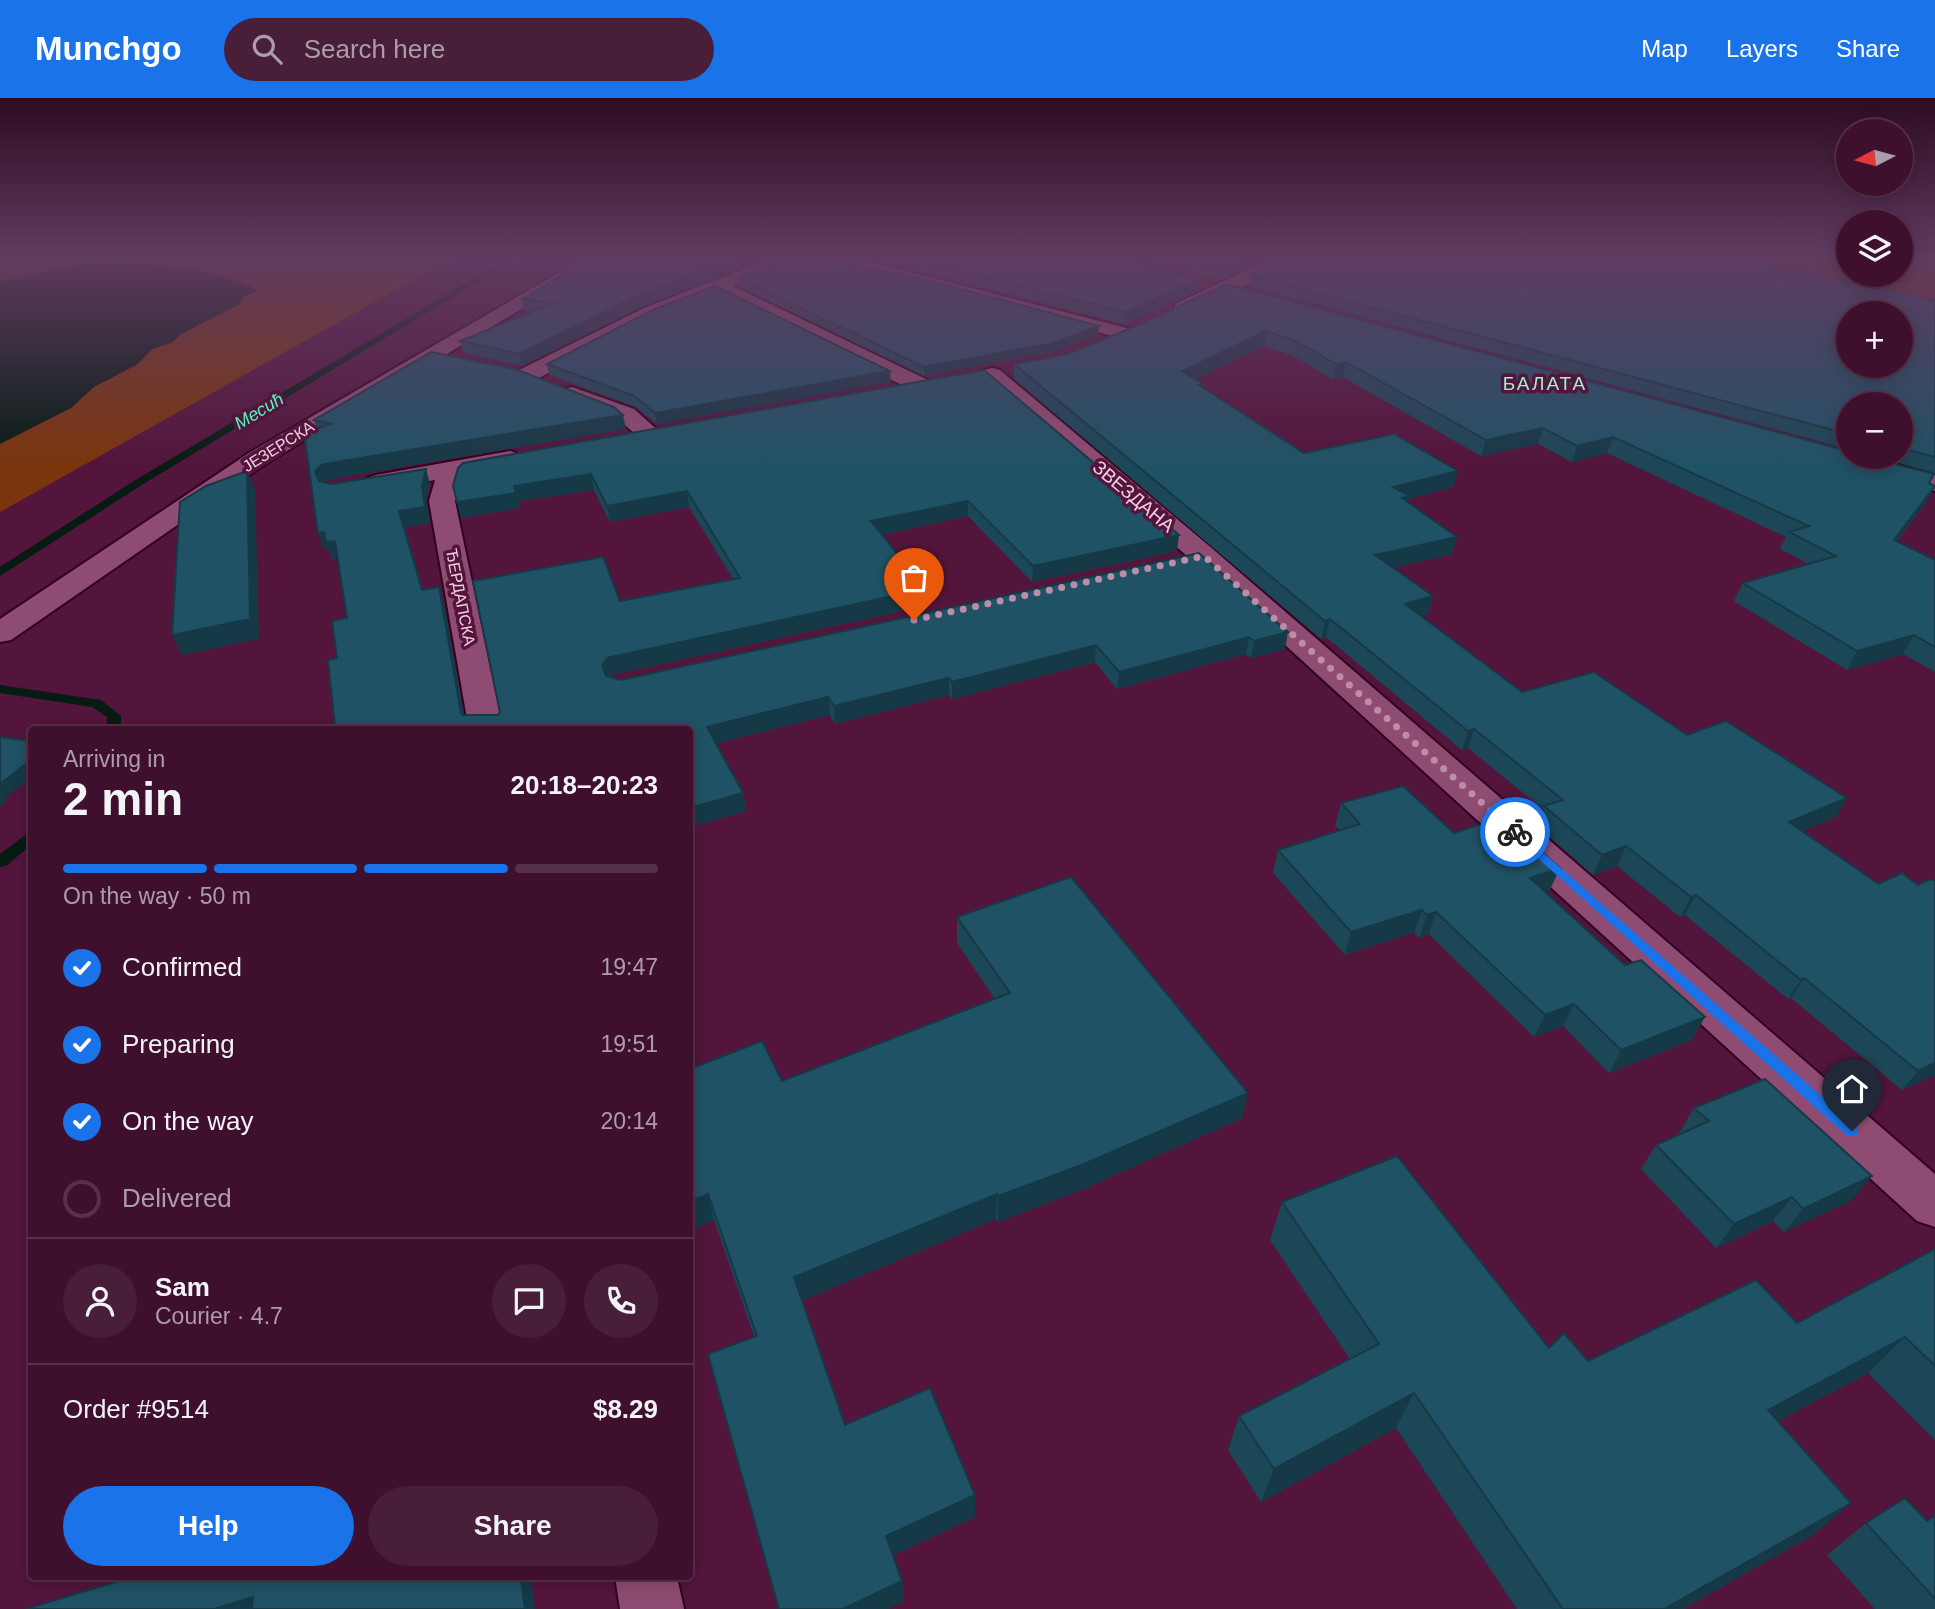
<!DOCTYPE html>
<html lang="en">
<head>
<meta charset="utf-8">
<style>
  :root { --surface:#3e102d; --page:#491e39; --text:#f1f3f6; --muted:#ad9daa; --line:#573049; --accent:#1a73e8 }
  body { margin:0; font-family:Helvetica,sans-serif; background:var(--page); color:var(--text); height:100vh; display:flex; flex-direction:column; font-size:26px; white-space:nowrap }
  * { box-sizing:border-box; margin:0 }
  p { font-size:23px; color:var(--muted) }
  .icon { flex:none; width:38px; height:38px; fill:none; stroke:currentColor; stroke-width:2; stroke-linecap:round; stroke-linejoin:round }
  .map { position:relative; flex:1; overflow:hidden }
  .sheet { position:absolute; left:28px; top:628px; width:665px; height:854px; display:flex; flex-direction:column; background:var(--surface); border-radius:7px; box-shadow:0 4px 18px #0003,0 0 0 2px var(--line) }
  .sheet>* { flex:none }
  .needle { width:46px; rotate:264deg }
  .buttons { position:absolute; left:1836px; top:21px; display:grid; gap:14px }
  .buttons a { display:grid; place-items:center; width:77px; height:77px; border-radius:50%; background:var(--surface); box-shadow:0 4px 18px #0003,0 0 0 2px var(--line); font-size:35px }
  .pin { position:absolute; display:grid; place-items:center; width:60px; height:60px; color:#fff; margin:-72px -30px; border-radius:50% 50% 50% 0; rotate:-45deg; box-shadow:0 0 7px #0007 }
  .pin .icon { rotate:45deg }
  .courier { position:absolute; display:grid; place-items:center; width:70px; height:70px; margin:-35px; border:5px solid #1a73e8; border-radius:50%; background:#fff; color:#222; box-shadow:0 2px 9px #0007 }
  .head em { font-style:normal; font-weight:600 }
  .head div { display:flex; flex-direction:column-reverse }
  .head { display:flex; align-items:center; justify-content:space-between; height:119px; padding:0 35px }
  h1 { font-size:46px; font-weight:600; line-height:52px }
  .bar { display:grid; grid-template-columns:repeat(4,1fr); gap:10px 7px; align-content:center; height:84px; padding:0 35px }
  .bar i { height:9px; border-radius:5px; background:var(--line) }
  .bar .active { background:var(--accent) }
  .bar p { grid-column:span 4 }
  .line { display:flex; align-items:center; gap:18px; padding:0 35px; border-top:2px solid var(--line) }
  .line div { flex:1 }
  .round { display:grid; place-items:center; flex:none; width:74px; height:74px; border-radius:37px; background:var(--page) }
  ol { padding:0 35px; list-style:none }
  li { display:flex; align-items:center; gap:21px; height:77px }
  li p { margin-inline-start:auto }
  li .icon { padding:7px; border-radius:50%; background:var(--accent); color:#fff; stroke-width:4 }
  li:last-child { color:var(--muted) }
  li i { width:38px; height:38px; border:4px solid var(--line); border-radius:50% }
  .primary-button { display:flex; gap:14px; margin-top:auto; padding:14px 35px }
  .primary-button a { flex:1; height:80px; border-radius:42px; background:var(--accent); color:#fff; font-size:28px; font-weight:600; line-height:80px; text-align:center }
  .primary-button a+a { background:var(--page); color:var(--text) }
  header { display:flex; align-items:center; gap:42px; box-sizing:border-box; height:98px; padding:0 35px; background:var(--accent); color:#fff }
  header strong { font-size:33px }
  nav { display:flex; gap:38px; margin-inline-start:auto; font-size:24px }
  .search { width:490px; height:63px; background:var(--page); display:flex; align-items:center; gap:18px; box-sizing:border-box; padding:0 24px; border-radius:38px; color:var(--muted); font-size:26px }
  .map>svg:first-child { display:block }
  .green { fill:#7a350c }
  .water { fill:#061c13 }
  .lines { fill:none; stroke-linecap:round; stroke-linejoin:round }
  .stream { fill:#061c13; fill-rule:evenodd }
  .street-casing { stroke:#310321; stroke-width:4 }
  .street { fill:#8f4c72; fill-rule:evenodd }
  .wall { fill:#1c4757 }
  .shaded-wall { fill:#163947 }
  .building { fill:#205265; stroke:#163947; stroke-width:2; fill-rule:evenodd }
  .route { fill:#1a73e8 }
  .done { stroke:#bc8da7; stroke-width:7; stroke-dasharray:0 12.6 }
  .labels { text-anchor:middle; stroke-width:7; stroke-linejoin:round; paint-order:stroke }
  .far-street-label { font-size:16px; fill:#f4cde1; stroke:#53153c }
  .far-water-label { font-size:18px; font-style:italic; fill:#51f5bd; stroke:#53153c }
  .far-quarter-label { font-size:19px; letter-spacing:2px; fill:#99f1cd; stroke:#53153c }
  .street-label { font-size:19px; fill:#f4cde1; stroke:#53153c }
</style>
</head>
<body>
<header>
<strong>Munchgo</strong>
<div class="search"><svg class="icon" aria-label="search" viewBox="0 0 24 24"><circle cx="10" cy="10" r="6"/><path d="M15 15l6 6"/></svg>Search here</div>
<nav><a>Map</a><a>Layers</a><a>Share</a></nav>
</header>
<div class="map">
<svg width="1935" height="1511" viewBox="0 0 1935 1511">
  <rect width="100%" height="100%" fill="#53153c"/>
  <!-- green -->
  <path class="green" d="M 0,156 L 460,156 L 0,414 Z
    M 1715,156 L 1848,156 L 1848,177 L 1900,177 L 1901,156 L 1935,156 L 1935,201 Z"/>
  <!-- water -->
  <path class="water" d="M 93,164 C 148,166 207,167 257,192 L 242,200 L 240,206 L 181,236 L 173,244 L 152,251 L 138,266 L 94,289 L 71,310 L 0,346 L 0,183 Z"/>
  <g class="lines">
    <!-- stream -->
    <path class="stream" d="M 515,156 L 524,156 L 145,385 L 0,478 L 0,469 L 137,381 Z
      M 0,587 L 101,602 L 121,618 L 121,632 L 107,632 L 107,619 L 92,609 L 0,595 Z
      M 32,732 L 32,746 L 6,768 L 0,769 L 0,756 Z"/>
    <defs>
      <path id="street" d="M 591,156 L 612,156 L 267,365 L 11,542 L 0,544 L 0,521 L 249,355 Z
        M 781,156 L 828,156 L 883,167 L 1134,232 L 1137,236 L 1134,240 L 1127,242 L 924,187 L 799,161 L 733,188 L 932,284 L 935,289 L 932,294 L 916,294 L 716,195 L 656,219 L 533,283 L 517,283 L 514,278 L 517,273 L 642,211 Z
        M 1282,156 L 1305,156 L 1302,160 L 1191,213 L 1177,213 L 1174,209 L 1177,205 Z
        M 992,270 L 1000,272 L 1214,452 L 1935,1076 L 1935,1129 L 1917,1123 L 1194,464 L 984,282 L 981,277 L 984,272 Z
        M 572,289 L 634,311 L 662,336 L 659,341 L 650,343 L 641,341 L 618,321 L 564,301 L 561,296 L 564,291 Z
        M 510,353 L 519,356 L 523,361 L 519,366 C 485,375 465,365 455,403 L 503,632 L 469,632 L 429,403 L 435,382 L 376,393 L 367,390 L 363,385 L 367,380 L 376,377 Z
        M 1879,361 L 1935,377 L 1935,393 L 1870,374 L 1866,369 L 1870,364 Z
        M 615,1479 L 677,1479 L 684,1511 L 620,1511 Z"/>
    </defs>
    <!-- street casing -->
    <use href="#street" class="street-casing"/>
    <!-- street -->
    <use href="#street" class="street"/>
  </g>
  <!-- wall -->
  <path class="wall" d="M 840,156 L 1105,156 L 1199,181 L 1197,193 L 1125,226 L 884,164 Z
    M 1125,156 L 1277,156 L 1221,181 Z
    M 1250,177 L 1935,202 L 1935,375 L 1876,359 L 1900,359 L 1900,306 L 1848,306 L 1848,351 L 1249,188 Z
    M 738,180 L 1099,228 L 1098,237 L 1052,254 L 924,278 L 739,188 Z
    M 1227,186 L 1929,386 L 1926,404 L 1897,443 L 1935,462 L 1935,574 L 1903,556 L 1847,572 L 1734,503 L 1743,485 L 1809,466 L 1780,451 L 1786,439 L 1607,355 L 1572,364 L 1538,346 L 1481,358 L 1343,279 L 1333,281 L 1293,258 L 1264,248 L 1195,281 L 1203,290 L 1304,355 L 1458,373 L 1453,389 L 1409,401 L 1408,404 L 1452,456 L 1393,470 L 1433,498 L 1428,516 L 1421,518 L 1522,594 L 1687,637 L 1847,700 L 1836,719 L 1802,733 L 1935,977 L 1902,992 L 1791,900 L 1788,901 L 1685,817 L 1680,819 L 1617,768 L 1593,777 L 1536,727 L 1543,711 L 1468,650 L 1462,652 L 1326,539 L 1321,541 L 1014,281 L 1014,266 L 1068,256 L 1136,228 Z
    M 522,201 L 641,209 L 522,268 L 464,255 L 460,243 L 533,214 L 524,213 Z
    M 547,266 L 891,284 L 657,326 L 636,309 L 549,277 Z
    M 984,272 L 1177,453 L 1032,484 L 968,418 L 881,437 L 925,508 L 611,577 L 610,579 L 621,582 L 1199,455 L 1285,551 L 1251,560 L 1246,556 L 1117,591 L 1095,564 L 952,601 L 949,597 L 835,626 L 830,617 L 716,645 L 743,695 L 746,713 L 690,729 L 690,632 L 335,628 L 337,560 L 347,520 L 338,459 L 332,461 L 328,450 L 324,451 L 318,435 L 317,331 L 314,322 L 626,331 L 335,380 L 326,382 L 325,384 L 331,386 L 430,386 L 426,403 L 430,425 L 405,429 L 423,492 L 439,489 L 444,506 L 464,617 L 498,617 L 620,503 L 733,481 L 689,409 L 610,424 L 594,392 L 518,403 L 520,410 L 461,420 L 457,404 Z
    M 1341,705 L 1454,735 L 1550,792 L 1545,794 L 1692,942 L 1609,975 L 1563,928 L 1534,939 L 1429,836 L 1419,840 L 1414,834 L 1345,857 L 1273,775 L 1278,752 L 1340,732 L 1335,728 Z
    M 957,819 L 1242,1020 L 1081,1092 L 998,1124 L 996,1121 L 802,1202 L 845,1327 L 975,1419 L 893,1457 L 902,1483 L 904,1503 L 887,1511 L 779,1511 L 754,1238 L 714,1122 L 690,1132 L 690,971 L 782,983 L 995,901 L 957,845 Z
    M 1694,1010 L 1852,1102 L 1784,1134 L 1773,1123 L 1716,1150 L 1641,1071 L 1656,1047 L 1680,1036 L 1679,1035 Z
    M 1282,1104 L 1549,1250 L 1588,1263 L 1797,1225 L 1935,1151 L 1935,1342 L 1868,1275 L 1778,1323 L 1813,1437 L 1683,1511 L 1517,1511 L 1396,1330 L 1261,1404 L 1228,1352 L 1239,1318 L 1350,1261 L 1270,1142 Z
    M 1935,1418 L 1935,1511 L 1875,1511 L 1827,1457 L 1866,1425 L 1927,1423 Z"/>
  <!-- shaded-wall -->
  <path class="shaded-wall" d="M 746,156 L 775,156 L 641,209 L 522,268 L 519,256 L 639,197 Z
    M 1254,156 L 1277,156 L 1221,181 L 1222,170 Z
    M 1199,181 L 1197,193 L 1125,226 L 1126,214 Z
    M 1099,228 L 1098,237 L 1052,254 L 924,278 L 924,269 Z
    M 1266,233 L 1264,248 L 1180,288 L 1182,273 Z
    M 1346,264 L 1343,279 L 1333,281 L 1336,266 Z
    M 890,273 L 891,284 L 657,326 L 655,315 Z
    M 623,317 L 626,331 L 335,380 L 326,382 L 321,390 L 315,374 L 321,367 Z
    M 1543,330 L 1538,346 L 1481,358 L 1486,342 Z
    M 1613,339 L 1607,355 L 1572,364 L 1577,348 Z
    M 426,371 L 430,386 L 426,403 L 430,425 L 405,429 L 427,509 L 399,413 L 422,388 Z
    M 247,373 L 255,391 L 259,541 L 182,557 L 172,537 Z
    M 1458,373 L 1453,389 L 1409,401 L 1405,415 L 1393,389 Z
    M 591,376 L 594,392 L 518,403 L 520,410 L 461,420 L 457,404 L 514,388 Z
    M 1935,388 L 1926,404 L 1884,459 L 1894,442 Z
    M 687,393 L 689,409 L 610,424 L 607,408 Z
    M 968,403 L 968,418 L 871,439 L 871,423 Z
    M 324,434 L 335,443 L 341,459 L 332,461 L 328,450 L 324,451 L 318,435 Z
    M 1179,437 L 1177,453 L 1032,484 L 1033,468 Z
    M 1457,439 L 1452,456 L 1371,475 L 1375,457 Z
    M 439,489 L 444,506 L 466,632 L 461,615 Z
    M 925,491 L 925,508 L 611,577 L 606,586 L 602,568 L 607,560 Z
    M 1433,498 L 1428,516 L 1400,524 L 1405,506 Z
    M 1330,521 L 1326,539 L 1321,541 L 1325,523 Z
    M 1288,534 L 1285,551 L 1251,560 L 1254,543 Z
    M 1914,537 L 1903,556 L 1847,572 L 1857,553 Z
    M 1249,539 L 1246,556 L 1117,591 L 1119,574 Z
    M 1096,547 L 1095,564 L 952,601 L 952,584 Z
    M 949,580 L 949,597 L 835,626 L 834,608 Z
    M 828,599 L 830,617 L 710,647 L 707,629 Z
    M 1474,631 L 1468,650 L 1462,652 L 1468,633 Z
    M 32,661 L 32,679 L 5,700 L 7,703 L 0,708 L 0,686 Z
    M 743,695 L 746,713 L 690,729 L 690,710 Z
    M 1847,700 L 1836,719 L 1778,743 L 1789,724 Z
    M 1626,748 L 1617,768 L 1593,777 L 1602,757 Z
    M 1560,770 L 1550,792 L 1521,803 L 1530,780 Z
    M 1696,797 L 1685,817 L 1680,819 L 1691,799 Z
    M 1422,812 L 1414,834 L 1345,857 L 1351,834 Z
    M 1436,814 L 1429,836 L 1419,840 L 1427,817 Z
    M 1804,880 L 1791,900 L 1788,901 L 1801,882 Z
    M 1574,906 L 1563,928 L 1534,939 L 1545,917 Z
    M 1705,919 L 1692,942 L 1609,975 L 1621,952 Z
    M 1935,965 L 1935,977 L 1902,992 L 1918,973 Z
    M 1248,995 L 1242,1020 L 1081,1092 L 998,1124 L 998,1098 Z
    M 1872,1078 L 1852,1102 L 1784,1134 L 1803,1111 Z
    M 708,1096 L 714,1122 L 690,1132 L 690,1104 Z
    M 997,1096 L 996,1121 L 799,1204 L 794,1179 Z
    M 1792,1099 L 1773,1123 L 1716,1150 L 1734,1126 Z
    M 1905,1239 L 1868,1275 L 1735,1346 L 1768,1312 Z
    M 1414,1295 L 1396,1330 L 1261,1404 L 1274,1371 Z
    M 975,1397 L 975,1419 L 889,1459 L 886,1438 Z
    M 1851,1405 L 1813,1437 L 1683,1511 L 1664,1511 Z
    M 521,1479 L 531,1479 L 535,1511 L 525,1511 Z
    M 902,1483 L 904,1503 L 887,1511 L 843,1511 Z
    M 253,1499 L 267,1511 L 214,1511 Z"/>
  <!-- building -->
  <path class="building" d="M 598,156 L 746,156 L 639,197 L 519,256 L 460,243 L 554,205 L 522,201 Z
    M 798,156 L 923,181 L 1099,228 L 1053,245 L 924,269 L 738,180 Z
    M 891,156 L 1105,156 L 1199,181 L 1126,214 Z
    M 1167,156 L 1254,156 L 1222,170 Z
    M 1296,156 L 1721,156 L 1935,202 L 1935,359 L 1900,350 L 1900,306 L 1848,306 L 1848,336 L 1250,177 ZM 1848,215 L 1900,215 L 1900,268 L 1848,268 Z
    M 1227,186 L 1848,353 L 1848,359 L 1868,359 L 1934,376 L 1929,385 L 1935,388 L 1894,442 L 1935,462 L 1935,549 L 1914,537 L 1857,553 L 1743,485 L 1836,458 L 1789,434 L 1809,428 L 1613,339 L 1577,348 L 1543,330 L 1486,342 L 1346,264 L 1336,266 L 1295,243 L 1266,233 L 1182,273 L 1203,286 L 1199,287 L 1304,355 L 1394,336 L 1458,373 L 1393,389 L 1409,398 L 1402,400 L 1457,439 L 1375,457 L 1433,498 L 1405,506 L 1522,594 L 1594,574 L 1687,637 L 1726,623 L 1847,700 L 1789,724 L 1879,786 L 1902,775 L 1918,787 L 1931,781 L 1935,783 L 1935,965 L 1918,973 L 1804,880 L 1801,882 L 1696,797 L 1691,799 L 1626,748 L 1602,757 L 1544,708 L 1563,702 L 1474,631 L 1468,633 L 1330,521 L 1325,523 L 1014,266 L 1068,256 L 1136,228 Z
    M 715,188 L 890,273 L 655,315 L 634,298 L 547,266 L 655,211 Z
    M 431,254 L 515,271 L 614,309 L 623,317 L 330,365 L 321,367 L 315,374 L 319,383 L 331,386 L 426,371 L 422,388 L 425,409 L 399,413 L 422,492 L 439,489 L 461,615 L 463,617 L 498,617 L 500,614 L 473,483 L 603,459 L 620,503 L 740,480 L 687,393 L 607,408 L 591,376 L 514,388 L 516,395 L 457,404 L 453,388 L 458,370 L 463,365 L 984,272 L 1179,437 L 1033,468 L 968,403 L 871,423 L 925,491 L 607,560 L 602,568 L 606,578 L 621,582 L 1199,455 L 1288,534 L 1254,543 L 1249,539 L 1119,574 L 1096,547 L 952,584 L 949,580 L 834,608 L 828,599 L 707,629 L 743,695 L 690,710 L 690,632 L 309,632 L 335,628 L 328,562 L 337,560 L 332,523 L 347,520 L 335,443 L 326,444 L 324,434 L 318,435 L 304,335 L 331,326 L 314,322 Z
    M 247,373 L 250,521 L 172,537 L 180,404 L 206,388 Z
    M 0,639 L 32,643 L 32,661 L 0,686 Z
    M 1403,688 L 1454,735 L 1503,719 L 1560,770 L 1530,780 L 1625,867 L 1641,862 L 1705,919 L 1621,952 L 1574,906 L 1545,917 L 1436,814 L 1427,817 L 1422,812 L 1351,834 L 1278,752 L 1360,726 L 1341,705 Z
    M 1071,779 L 1248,995 L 1084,1066 L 998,1098 L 997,1096 L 794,1179 L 845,1327 L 930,1290 L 975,1397 L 886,1438 L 902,1483 L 843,1511 L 779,1511 L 708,1256 L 757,1238 L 708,1096 L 690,1104 L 690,971 L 762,943 L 782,983 L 1010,895 L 957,819 Z
    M 1765,981 L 1872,1078 L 1803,1111 L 1792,1099 L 1734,1126 L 1656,1047 L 1709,1023 L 1694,1010 Z
    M 1397,1058 L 1549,1250 L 1564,1235 L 1588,1263 L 1756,1182 L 1797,1225 L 1935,1151 L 1935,1268 L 1905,1239 L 1768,1312 L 1851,1405 L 1664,1511 L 1563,1511 L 1414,1295 L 1274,1371 L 1239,1318 L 1379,1246 L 1282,1104 Z
    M 1905,1400 L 1927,1423 L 1935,1418 L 1935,1501 L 1866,1425 Z
    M 132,1479 L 521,1479 L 525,1511 L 252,1511 L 253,1499 L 214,1511 L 26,1511 Z"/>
  <!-- sky -->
  <linearGradient id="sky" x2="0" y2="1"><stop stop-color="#2e0c21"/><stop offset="0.43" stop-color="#603b61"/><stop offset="1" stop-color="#603b61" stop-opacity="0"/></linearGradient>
  <rect width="1935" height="367" fill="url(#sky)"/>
  <!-- route -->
  <path class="route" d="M 1515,730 L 1857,1029 L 1857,1037 L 1846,1037 L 1511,736 L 1511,731 Z"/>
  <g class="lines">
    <!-- done -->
    <path class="done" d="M 914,522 L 1204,458 L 1515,734"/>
  </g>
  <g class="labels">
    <!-- far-street labels -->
    <g class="far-street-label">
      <text transform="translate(278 348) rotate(-32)" y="6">ЈЕЗЕРСКА</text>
      <text transform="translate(461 499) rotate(79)" y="6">ЂЕРДАПСКА</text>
    </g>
    <!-- far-water labels -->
    <g class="far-water-label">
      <text transform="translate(259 313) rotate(-31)" y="6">Месић</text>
    </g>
    <!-- far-quarter labels -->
    <g class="far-quarter-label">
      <text x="1545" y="292">БАЛАТА</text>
    </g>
    <!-- street labels -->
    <g class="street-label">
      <text transform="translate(1134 398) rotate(40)" y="7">ЗВЕЗДАНА</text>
    </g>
  </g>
</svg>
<div class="buttons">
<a><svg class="needle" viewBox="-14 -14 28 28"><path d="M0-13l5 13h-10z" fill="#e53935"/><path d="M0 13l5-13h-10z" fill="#ad9daa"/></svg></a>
<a><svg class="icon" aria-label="layers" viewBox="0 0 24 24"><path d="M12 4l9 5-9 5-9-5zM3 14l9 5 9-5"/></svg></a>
<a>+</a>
<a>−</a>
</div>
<div class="pin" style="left:914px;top:522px;background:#ea580c"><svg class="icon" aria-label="bag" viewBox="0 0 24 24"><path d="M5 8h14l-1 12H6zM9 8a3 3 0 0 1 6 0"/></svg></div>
<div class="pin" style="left:1852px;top:1033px;background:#1f2937"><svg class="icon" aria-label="home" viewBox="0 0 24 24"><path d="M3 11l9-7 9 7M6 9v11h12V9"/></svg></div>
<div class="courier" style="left:1515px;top:734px"><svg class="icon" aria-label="bike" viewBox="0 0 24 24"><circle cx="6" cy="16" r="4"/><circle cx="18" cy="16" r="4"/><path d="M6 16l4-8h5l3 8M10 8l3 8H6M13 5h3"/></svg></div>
<section class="sheet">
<div class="head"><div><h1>2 min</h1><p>Arriving in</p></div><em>20:18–20:23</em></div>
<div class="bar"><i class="active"></i><i class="active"></i><i class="active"></i><i></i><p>On the way · 50 m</p></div>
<ol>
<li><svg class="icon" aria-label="check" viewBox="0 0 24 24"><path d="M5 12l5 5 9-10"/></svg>Confirmed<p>19:47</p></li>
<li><svg class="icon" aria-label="check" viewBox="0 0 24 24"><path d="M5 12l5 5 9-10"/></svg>Preparing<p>19:51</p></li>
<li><svg class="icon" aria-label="check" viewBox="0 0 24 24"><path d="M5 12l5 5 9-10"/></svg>On the way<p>20:14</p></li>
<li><i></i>Delivered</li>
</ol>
<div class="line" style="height:126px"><a class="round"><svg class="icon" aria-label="person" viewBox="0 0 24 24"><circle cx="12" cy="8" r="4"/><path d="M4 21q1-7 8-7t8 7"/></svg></a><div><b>Sam</b><p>Courier · 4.7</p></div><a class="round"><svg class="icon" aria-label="chat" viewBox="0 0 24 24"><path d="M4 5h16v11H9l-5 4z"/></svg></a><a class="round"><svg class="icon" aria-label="phone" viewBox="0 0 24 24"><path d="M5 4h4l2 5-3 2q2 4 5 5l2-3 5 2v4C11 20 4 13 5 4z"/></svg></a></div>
<div class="line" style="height:91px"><div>Order #9514</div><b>$8.29</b></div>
<div class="primary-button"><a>Help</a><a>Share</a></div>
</section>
</div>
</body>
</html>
